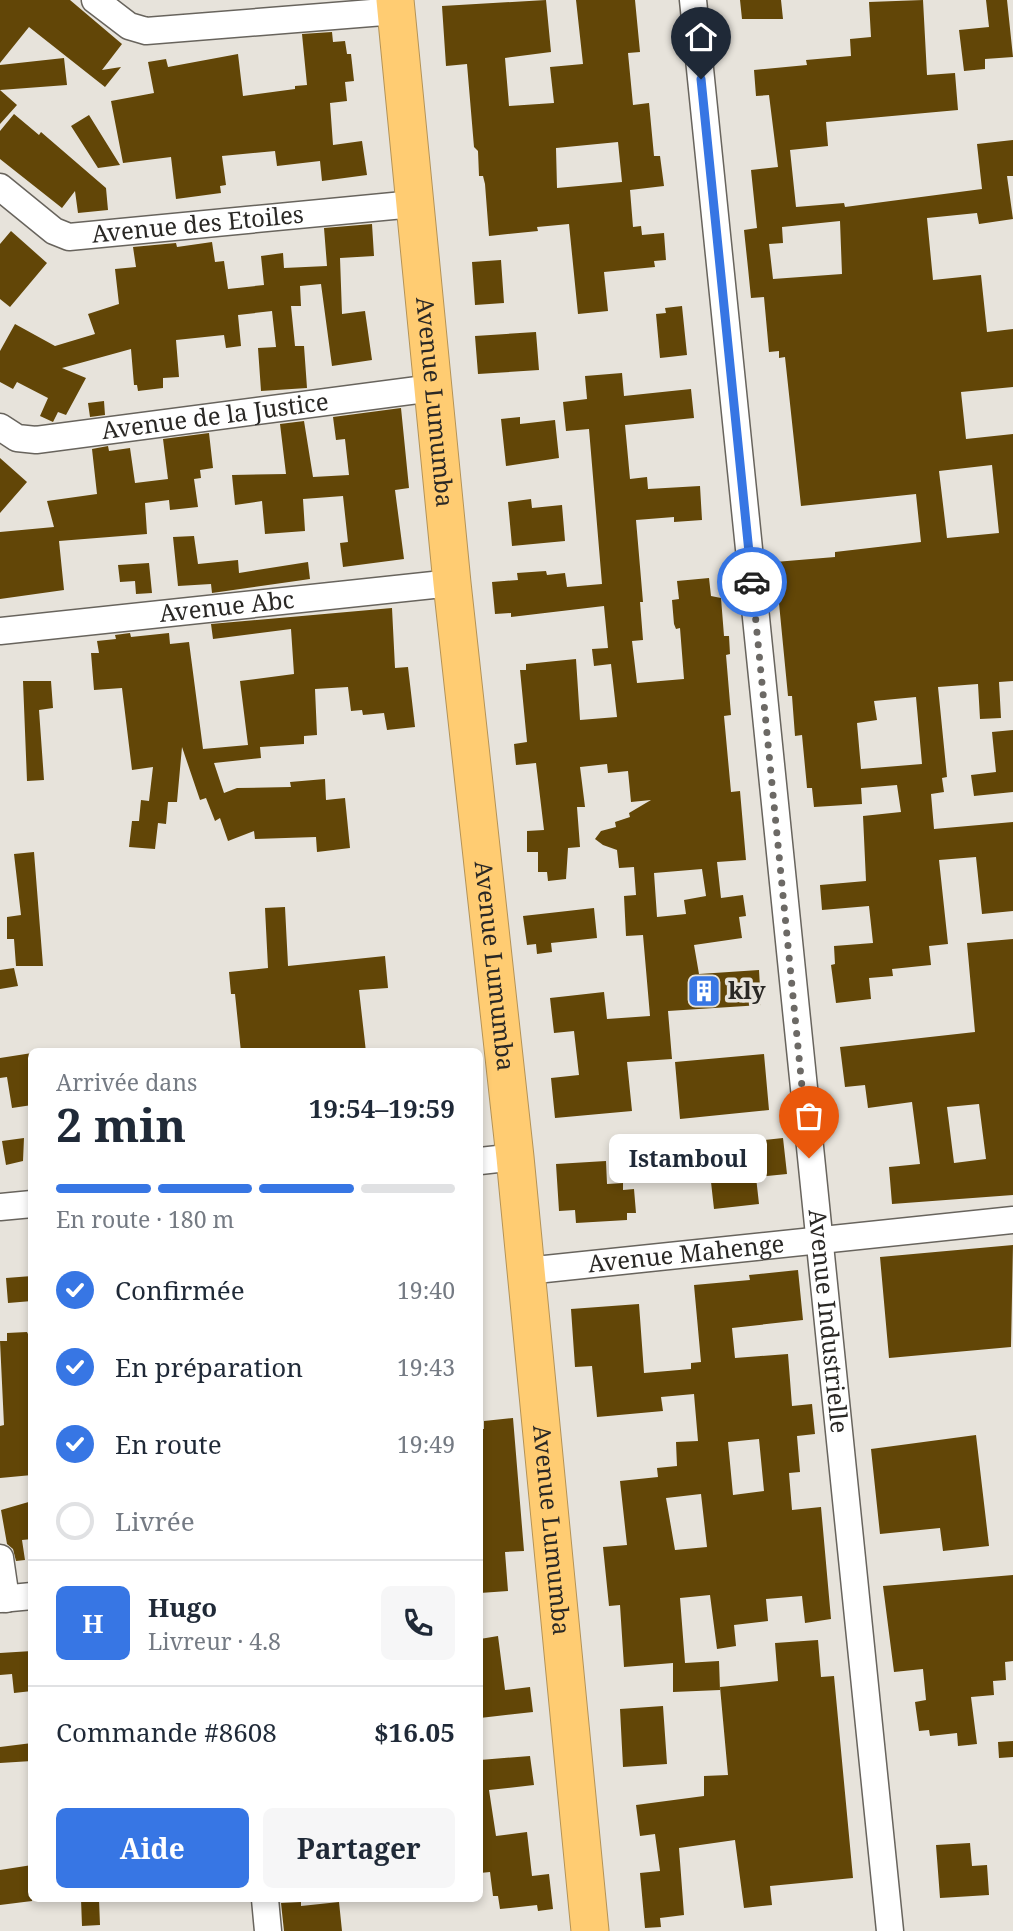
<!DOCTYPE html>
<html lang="fr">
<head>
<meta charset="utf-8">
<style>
  :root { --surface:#fff; --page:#f6f6f7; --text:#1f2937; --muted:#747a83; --line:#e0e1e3; --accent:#3776e4 }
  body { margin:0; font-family:"Noto Serif",serif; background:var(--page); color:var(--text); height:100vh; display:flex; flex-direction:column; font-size:26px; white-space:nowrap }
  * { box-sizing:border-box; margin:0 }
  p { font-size:23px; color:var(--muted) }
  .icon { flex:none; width:38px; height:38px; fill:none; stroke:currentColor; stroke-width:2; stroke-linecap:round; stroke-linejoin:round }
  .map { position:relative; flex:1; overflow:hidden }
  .sheet { position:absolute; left:28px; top:1048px; width:455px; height:854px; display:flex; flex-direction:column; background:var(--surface); border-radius:10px; box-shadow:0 4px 10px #0003 }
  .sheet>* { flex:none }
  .pin { position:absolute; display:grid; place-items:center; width:60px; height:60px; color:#fff; margin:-72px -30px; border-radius:50% 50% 50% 0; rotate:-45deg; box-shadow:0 0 7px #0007 }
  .pin .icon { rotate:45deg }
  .courier { position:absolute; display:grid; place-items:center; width:70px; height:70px; margin:-35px; border:5px solid #3776e4; border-radius:50%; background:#fff; color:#222; box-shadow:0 2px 9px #0007 }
  .bubble { position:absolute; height:49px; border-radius:10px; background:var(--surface); box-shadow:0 4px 10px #0003; font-size:23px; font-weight:700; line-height:49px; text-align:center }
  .head em { font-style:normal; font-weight:700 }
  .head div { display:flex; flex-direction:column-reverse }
  .head { display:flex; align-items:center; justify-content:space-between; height:119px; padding:0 28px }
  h1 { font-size:46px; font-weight:700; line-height:52px }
  .bar { display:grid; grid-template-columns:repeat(4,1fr); gap:10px 7px; align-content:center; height:84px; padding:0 28px }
  .bar i { height:9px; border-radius:5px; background:var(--line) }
  .bar .on { background:var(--accent) }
  .bar p { grid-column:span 4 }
  .line { display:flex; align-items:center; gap:18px; padding:0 28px; border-top:2px solid var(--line) }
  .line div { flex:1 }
  .round { display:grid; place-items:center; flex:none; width:74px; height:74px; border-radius:10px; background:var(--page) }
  ol { padding:0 28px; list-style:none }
  li { display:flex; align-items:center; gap:21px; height:77px }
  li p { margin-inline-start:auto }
  li .icon { padding:7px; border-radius:50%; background:var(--accent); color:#fff; stroke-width:4 }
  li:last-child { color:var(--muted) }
  li i { width:38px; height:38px; border:4px solid var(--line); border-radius:50% }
  .action { display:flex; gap:14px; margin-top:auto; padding:14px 28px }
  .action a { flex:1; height:80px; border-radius:10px; background:var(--accent); color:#fff; font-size:28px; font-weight:700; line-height:80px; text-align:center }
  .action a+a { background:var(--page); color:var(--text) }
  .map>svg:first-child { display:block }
  .building { fill:#624607; fill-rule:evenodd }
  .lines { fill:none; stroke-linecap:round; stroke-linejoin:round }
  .minor-casing { stroke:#68645d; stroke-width:29 }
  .highway-casing { stroke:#b49357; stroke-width:39 }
  .minor { stroke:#fff; stroke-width:26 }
  .highway { stroke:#ffcc72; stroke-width:37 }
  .done { stroke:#6c6965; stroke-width:7; stroke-dasharray:0 12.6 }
  .route { stroke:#3776e4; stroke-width:9 }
  .labels { text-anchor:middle; stroke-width:7; stroke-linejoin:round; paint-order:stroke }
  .street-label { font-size:24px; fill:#2a2825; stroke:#e7e3db }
  .poi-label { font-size:24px; font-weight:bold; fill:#2a2825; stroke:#e7e3db; text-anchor:start }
</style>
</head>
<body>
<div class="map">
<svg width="1013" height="1931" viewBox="0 0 1013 1931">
  <rect width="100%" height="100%" fill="#e7e3db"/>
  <!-- building -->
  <path class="building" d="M 0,0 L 70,0 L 122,44 L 102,70 L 121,67 L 105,87 L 29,27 L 0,63 Z
    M 546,0 L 551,52 L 505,58 L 509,106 L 554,103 L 550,67 L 583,64 L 576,0 L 635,0 L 640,52 L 628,53 L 633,105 L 649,103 L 654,156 L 660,156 L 664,186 L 630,190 L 633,227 L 641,226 L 642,235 L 664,233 L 666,260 L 654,261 L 655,267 L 604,272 L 608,311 L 578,314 L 569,224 L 537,227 L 538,231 L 489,236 L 485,184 L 483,176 L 479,176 L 478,151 L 474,147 L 467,64 L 446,66 L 442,6 ZM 618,142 L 622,182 L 557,188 L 556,148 Z
    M 740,0 L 781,0 L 783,19 L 742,19 Z
    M 923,0 L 927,75 L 955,73 L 958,110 L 826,122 L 828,146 L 790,150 L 796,207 L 844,203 L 845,207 L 982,189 L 977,144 L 1013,140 L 1013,176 L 1007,176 L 1013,219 L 979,224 L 977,213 L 927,218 L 933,280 L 981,275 L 987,332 L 1013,329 L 1013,387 L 961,392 L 966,439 L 1013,434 L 1013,681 L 999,682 L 1001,718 L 980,719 L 978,684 L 938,687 L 947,777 L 942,778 L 944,792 L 931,794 L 934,829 L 1013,822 L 1013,911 L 982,914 L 976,857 L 939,860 L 948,944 L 929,946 L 931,965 L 892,969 L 893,976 L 869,978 L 871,999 L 836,1003 L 831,965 L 835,964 L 834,946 L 873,943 L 869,906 L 822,910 L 820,885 L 866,881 L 863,816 L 901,812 L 897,785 L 861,788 L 862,804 L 814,807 L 812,788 L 807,788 L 802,735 L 795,736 L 792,696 L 788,696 L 775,562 L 835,557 L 835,552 L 921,542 L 916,494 L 801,506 L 785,357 L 779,358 L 779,351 L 769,352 L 764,297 L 751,298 L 748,268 L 744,230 L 757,228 L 751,170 L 778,167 L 769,95 L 756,96 L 754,70 L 807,65 L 806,60 L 851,56 L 850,39 L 871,37 L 869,2 ZM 840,221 L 842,274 L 773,279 L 769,244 L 783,243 L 782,227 ZM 992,465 L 999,533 L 947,538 L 939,471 ZM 916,697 L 922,764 L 861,769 L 857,723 L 877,720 L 874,701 Z
    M 986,0 L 1007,0 L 1013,57 L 985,59 L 985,69 L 964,71 L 959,30 L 989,27 Z
    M 332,32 L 333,42 L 345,41 L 347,54 L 351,54 L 354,81 L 345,82 L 347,101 L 330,103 L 333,145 L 362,141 L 367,175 L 322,181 L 320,161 L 277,166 L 275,151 L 222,156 L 226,185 L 220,186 L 221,193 L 176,199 L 171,157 L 123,163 L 111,101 L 154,93 L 148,62 L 166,59 L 168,67 L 238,54 L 243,96 L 295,89 L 295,86 L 307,85 L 302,34 Z
    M 64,58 L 67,85 L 0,90 L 0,65 Z
    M 0,90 L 17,105 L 0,124 Z
    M 14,114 L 39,135 L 41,132 L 106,188 L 108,210 L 78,213 L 75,191 L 62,208 L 0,159 L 0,131 Z
    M 89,115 L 120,165 L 98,168 L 71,126 Z
    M 372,224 L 374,256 L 340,258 L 342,314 L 365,311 L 372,360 L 332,366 L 321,284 L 300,286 L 301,306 L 291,306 L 295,346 L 304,346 L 307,388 L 261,391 L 258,348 L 276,347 L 272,311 L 238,315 L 241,346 L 226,348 L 224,335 L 176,340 L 179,377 L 163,378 L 163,388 L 138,391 L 137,385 L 134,385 L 131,349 L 62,368 L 86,378 L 66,415 L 58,412 L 53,422 L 40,416 L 48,398 L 17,382 L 13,389 L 0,382 L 0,351 L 15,324 L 55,346 L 95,334 L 88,314 L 119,304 L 115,269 L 136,267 L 133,247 L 176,243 L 177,247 L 212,242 L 215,262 L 224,261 L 228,289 L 264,285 L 261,256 L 283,253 L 284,268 L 327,266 L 324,228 Z
    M 11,231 L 47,263 L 10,307 L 0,299 L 0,244 Z
    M 501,260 L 504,303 L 475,305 L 472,262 Z
    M 682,306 L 687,355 L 660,358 L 656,314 L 666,313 L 665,308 Z
    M 536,332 L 539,370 L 478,374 L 475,336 Z
    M 622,373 L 624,396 L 691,389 L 694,418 L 625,425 L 630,479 L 647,477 L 648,489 L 700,486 L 702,520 L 674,522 L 674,517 L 636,520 L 643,602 L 640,602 L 643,640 L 632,641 L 637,683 L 684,679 L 680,628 L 676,629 L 674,624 L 672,600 L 679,599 L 677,581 L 709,578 L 711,596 L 721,598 L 724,636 L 729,636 L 730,654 L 726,655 L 731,715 L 724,716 L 731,792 L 740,791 L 746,860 L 717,862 L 721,898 L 743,895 L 746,916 L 739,917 L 742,938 L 694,945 L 699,974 L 759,970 L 761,1005 L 668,1011 L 672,1059 L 627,1062 L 632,1111 L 555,1118 L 551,1078 L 579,1075 L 574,1031 L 554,1033 L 550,998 L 604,992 L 607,1019 L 650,1016 L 643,935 L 626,936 L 624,896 L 636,895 L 634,867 L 619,868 L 617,850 L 603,845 L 595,839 L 601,831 L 616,827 L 615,822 L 630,817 L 629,813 L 651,800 L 631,802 L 628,771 L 608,773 L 607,764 L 580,767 L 585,807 L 577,807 L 580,847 L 568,848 L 566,879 L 548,881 L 547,872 L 538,872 L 538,852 L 527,852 L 527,831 L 544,830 L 536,763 L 516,765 L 514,744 L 527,742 L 520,670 L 526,670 L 526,664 L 576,659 L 580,720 L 617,717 L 611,664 L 594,666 L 592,649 L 608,648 L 604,606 L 511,617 L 511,613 L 495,614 L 492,582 L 518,580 L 517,573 L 546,571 L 547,575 L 565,573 L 567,587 L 602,584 L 589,429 L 566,431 L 563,402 L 587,399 L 585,376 ZM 702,869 L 706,896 L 684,900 L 686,914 L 657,917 L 654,873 Z
    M 104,401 L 105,415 L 90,417 L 88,403 Z
    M 401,408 L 409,488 L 395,490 L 404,559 L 343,567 L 340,543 L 348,542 L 343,496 L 303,499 L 305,531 L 265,534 L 262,501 L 235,505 L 232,475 L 286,474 L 280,424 L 304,421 L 313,477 L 349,475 L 345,439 L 336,440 L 333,417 Z
    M 520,417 L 520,424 L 555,420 L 559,458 L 506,466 L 501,419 Z
    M 209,433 L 213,468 L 200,470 L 201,478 L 194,479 L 198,507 L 170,510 L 169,500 L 145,503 L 147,534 L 59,541 L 64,590 L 0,599 L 0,532 L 54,527 L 47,501 L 97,494 L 92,449 L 108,446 L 109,451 L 130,448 L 135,483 L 168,479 L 163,439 Z
    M 0,458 L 27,482 L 0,513 Z
    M 531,499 L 532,508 L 562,505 L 565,541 L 512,546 L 508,502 Z
    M 194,536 L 198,564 L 238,560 L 239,573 L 308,562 L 310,579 L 212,593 L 211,584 L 178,586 L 173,537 Z
    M 149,563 L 152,593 L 136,594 L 135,581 L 120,582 L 118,565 Z
    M 392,608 L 395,668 L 408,667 L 415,727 L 387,730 L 384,713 L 363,715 L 362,710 L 351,711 L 348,687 L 315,689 L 317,735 L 304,736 L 304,744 L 260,747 L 261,758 L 214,763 L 224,793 L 237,788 L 291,787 L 290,782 L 325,779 L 326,800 L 345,798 L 350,848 L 317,852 L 316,837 L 255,839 L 254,831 L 228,841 L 220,818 L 215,821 L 206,798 L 200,800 L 182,747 L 177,802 L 168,802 L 166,824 L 158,823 L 155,849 L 129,847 L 132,821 L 139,821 L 141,800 L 149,801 L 153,767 L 132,770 L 122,688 L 94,690 L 91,653 L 99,653 L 97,641 L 116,639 L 115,635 L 130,633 L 131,637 L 169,633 L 170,644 L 189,642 L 203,749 L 248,745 L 240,681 L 294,674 L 291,629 L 213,639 L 211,624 Z
    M 23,681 L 51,681 L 53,708 L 39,710 L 44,780 L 27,781 Z
    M 1013,730 L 1013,792 L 974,796 L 971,775 L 996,772 L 992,732 Z
    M 34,852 L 43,966 L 16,966 L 14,939 L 7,939 L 7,917 L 21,915 L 14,854 Z
    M 285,907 L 288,966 L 385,956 L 388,988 L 359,990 L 366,1052 L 241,1052 L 235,994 L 231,994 L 229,972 L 268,968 L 265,908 Z
    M 594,908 L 597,938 L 551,943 L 552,952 L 537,954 L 536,944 L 527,945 L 523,916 Z
    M 1013,939 L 1013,1195 L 892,1204 L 889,1167 L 920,1164 L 912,1102 L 868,1108 L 865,1085 L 845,1087 L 840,1047 L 975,1032 L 967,943 ZM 979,1104 L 986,1159 L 954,1163 L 947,1107 Z
    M 14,968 L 18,986 L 0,989 L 0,970 Z
    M 32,1053 L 32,1105 L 12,1108 L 7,1077 L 0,1078 L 0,1058 Z
    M 764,1054 L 769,1110 L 680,1119 L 675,1062 Z
    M 24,1138 L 23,1161 L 6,1165 L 2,1141 Z
    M 783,1138 L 787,1174 L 756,1177 L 759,1204 L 714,1209 L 707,1146 Z
    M 606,1161 L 607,1184 L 623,1183 L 623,1190 L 634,1189 L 636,1213 L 627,1213 L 627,1220 L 576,1223 L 575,1210 L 559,1211 L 556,1164 Z
    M 1013,1245 L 1011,1347 L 889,1358 L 880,1257 Z
    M 798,1270 L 803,1320 L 732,1328 L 735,1358 L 788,1354 L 792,1406 L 812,1404 L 815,1434 L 797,1436 L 800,1472 L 789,1473 L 792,1510 L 821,1507 L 831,1619 L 805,1623 L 802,1596 L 766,1599 L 768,1621 L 734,1625 L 736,1646 L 717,1649 L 710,1595 L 680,1598 L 685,1663 L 719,1661 L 720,1690 L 673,1692 L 673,1663 L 624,1667 L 620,1605 L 609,1606 L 603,1547 L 627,1545 L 620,1481 L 658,1477 L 657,1468 L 677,1466 L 676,1442 L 698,1441 L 694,1394 L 661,1397 L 663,1411 L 597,1417 L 592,1366 L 575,1367 L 571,1309 L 639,1304 L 644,1373 L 691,1369 L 691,1363 L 701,1362 L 694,1285 L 750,1280 L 749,1275 ZM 759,1439 L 764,1491 L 733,1495 L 728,1442 ZM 701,1494 L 707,1547 L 675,1550 L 666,1498 Z
    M 32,1276 L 32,1301 L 8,1303 L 6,1278 Z
    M 27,1332 L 32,1342 L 32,1475 L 0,1478 L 0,1426 L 4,1425 L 0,1341 L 7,1341 L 7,1333 Z
    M 513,1418 L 524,1551 L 505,1552 L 508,1591 L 480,1593 L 480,1429 L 484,1429 L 484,1421 Z
    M 976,1435 L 989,1546 L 943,1551 L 940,1528 L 880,1534 L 871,1449 Z
    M 32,1501 L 32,1539 L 22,1540 L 25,1560 L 16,1561 L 13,1549 L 7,1544 L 1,1510 Z
    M 1013,1575 L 1013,1661 L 1005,1662 L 1006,1680 L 993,1681 L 994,1695 L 971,1697 L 977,1744 L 958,1746 L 957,1733 L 930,1736 L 929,1730 L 919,1731 L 915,1702 L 926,1700 L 923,1669 L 894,1672 L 883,1586 Z
    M 498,1636 L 505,1690 L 530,1687 L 533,1712 L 480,1718 L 480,1639 Z
    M 818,1640 L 821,1677 L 834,1676 L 853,1878 L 770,1886 L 772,1905 L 744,1908 L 735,1840 L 679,1848 L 684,1915 L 660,1918 L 661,1927 L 645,1928 L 640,1873 L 660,1871 L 655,1834 L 640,1836 L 636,1805 L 704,1796 L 704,1776 L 728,1775 L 720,1687 L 778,1681 L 775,1643 Z
    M 32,1651 L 32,1691 L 14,1693 L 12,1674 L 0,1675 L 0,1653 Z
    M 663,1706 L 667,1764 L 623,1767 L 620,1709 Z
    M 1013,1741 L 1013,1757 L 999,1758 L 998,1742 Z
    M 32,1743 L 32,1761 L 0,1763 L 0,1747 Z
    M 530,1756 L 534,1785 L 489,1790 L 496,1836 L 527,1832 L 532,1876 L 549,1874 L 553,1909 L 538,1911 L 537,1905 L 500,1909 L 498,1896 L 493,1896 L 490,1872 L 480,1873 L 480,1760 Z
    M 970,1843 L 972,1866 L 987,1865 L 989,1895 L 940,1898 L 936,1845 Z
    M 32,1865 L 32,1901 L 0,1905 L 0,1870 Z
    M 81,1899 L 99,1899 L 100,1925 L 82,1926 Z
    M 301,1902 L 301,1906 L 339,1902 L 342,1931 L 284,1931 L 281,1903 Z"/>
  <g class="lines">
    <defs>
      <g id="minor">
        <path d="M 95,0 L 129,26 L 146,31 L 396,11"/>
        <path id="s1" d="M 693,0 L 890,1931"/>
        <path id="s2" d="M 0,187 L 54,231 L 69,237 L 414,204"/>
        <path id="s3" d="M 0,427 L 17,438 L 36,440 L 433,388"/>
        <path id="s4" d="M 0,631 L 452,583"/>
        <path d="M 480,1161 L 515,1157"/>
        <path d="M 0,1207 L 32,1204"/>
        <path id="s5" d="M 526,1271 L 1013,1220"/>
        <path d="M 0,1558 L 6,1599"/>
        <path d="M 0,1599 L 32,1596"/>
        <path d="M 265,1899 L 268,1931"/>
      </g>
      <g id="highway">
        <path id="s6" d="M 395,0 L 452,583 L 515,1157 L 590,1931"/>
      </g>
    </defs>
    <!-- minor casing -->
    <use href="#minor" class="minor-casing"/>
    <!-- highway casing -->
    <use href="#highway" class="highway-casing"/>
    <!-- minor -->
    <use href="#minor" class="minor"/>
    <!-- highway -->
    <use href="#highway" class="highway"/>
  </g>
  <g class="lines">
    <!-- done -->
    <path class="done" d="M 752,582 L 809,1158"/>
    <!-- route -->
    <path class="route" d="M 701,79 L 752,582"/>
  </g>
  <!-- icons -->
  <defs>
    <symbol id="building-square" viewBox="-11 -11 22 22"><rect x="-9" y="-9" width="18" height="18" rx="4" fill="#3776e4" stroke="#e7e3db"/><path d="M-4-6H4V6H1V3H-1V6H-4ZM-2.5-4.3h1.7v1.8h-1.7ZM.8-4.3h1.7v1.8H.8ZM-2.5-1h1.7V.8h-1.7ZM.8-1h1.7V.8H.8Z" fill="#fff"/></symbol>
  </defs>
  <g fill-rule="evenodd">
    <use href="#building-square" x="685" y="972" width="38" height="38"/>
  </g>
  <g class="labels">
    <!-- street labels -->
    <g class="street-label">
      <text dy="8" stroke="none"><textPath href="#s2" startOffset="215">Avenue des Etoiles</textPath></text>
      <text dy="8" stroke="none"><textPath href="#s6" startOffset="404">Avenue Lumumba</textPath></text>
      <text dy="8" stroke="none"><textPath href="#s3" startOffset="220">Avenue de la Justice</textPath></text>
      <text dy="8" stroke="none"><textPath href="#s4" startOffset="228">Avenue Abc</textPath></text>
      <text dy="8" stroke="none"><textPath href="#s6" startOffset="971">Avenue Lumumba</textPath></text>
      <text dy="8" stroke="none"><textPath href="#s5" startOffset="161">Avenue Mahenge</textPath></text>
      <text dy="8" stroke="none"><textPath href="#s1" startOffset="1328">Avenue Industrielle</textPath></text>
      <text dy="8" stroke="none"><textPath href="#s6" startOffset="1538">Avenue Lumumba</textPath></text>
    </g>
    <!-- poi labels -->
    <g class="poi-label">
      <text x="728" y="999">kly</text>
    </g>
  </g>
</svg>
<div class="pin" style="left:809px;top:1158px;background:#ea580c"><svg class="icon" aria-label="bag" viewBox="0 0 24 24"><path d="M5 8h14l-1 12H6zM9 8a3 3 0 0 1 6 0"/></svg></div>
<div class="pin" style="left:701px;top:79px;background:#1f2937"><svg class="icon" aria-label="home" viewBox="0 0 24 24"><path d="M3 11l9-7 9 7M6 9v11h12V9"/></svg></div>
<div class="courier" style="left:752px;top:582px"><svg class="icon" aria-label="car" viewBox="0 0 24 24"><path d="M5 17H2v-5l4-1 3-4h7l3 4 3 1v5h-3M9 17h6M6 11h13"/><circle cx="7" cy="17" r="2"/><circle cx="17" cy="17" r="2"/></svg></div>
<div class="bubble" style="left:609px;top:1134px;width:158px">Istamboul</div>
<section class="sheet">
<div class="head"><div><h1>2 min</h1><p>Arrivée dans</p></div><em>19:54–19:59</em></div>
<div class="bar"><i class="on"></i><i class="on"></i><i class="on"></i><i></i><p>En route · 180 m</p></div>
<ol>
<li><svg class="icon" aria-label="check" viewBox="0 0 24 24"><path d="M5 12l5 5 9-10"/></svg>Confirmée<p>19:40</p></li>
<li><svg class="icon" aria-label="check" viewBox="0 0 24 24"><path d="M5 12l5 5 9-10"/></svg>En préparation<p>19:43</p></li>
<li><svg class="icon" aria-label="check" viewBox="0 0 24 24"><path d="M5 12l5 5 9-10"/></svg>En route<p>19:49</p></li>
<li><i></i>Livrée</li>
</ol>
<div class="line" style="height:126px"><b class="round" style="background:var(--accent);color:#fff">H</b><div><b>Hugo</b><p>Livreur · 4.8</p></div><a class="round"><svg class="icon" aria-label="phone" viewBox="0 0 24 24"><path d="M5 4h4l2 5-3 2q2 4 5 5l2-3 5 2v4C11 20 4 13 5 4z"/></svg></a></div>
<div class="line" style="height:91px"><div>Commande #8608</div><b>$16.05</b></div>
<div class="action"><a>Aide</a><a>Partager</a></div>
</section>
</div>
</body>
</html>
